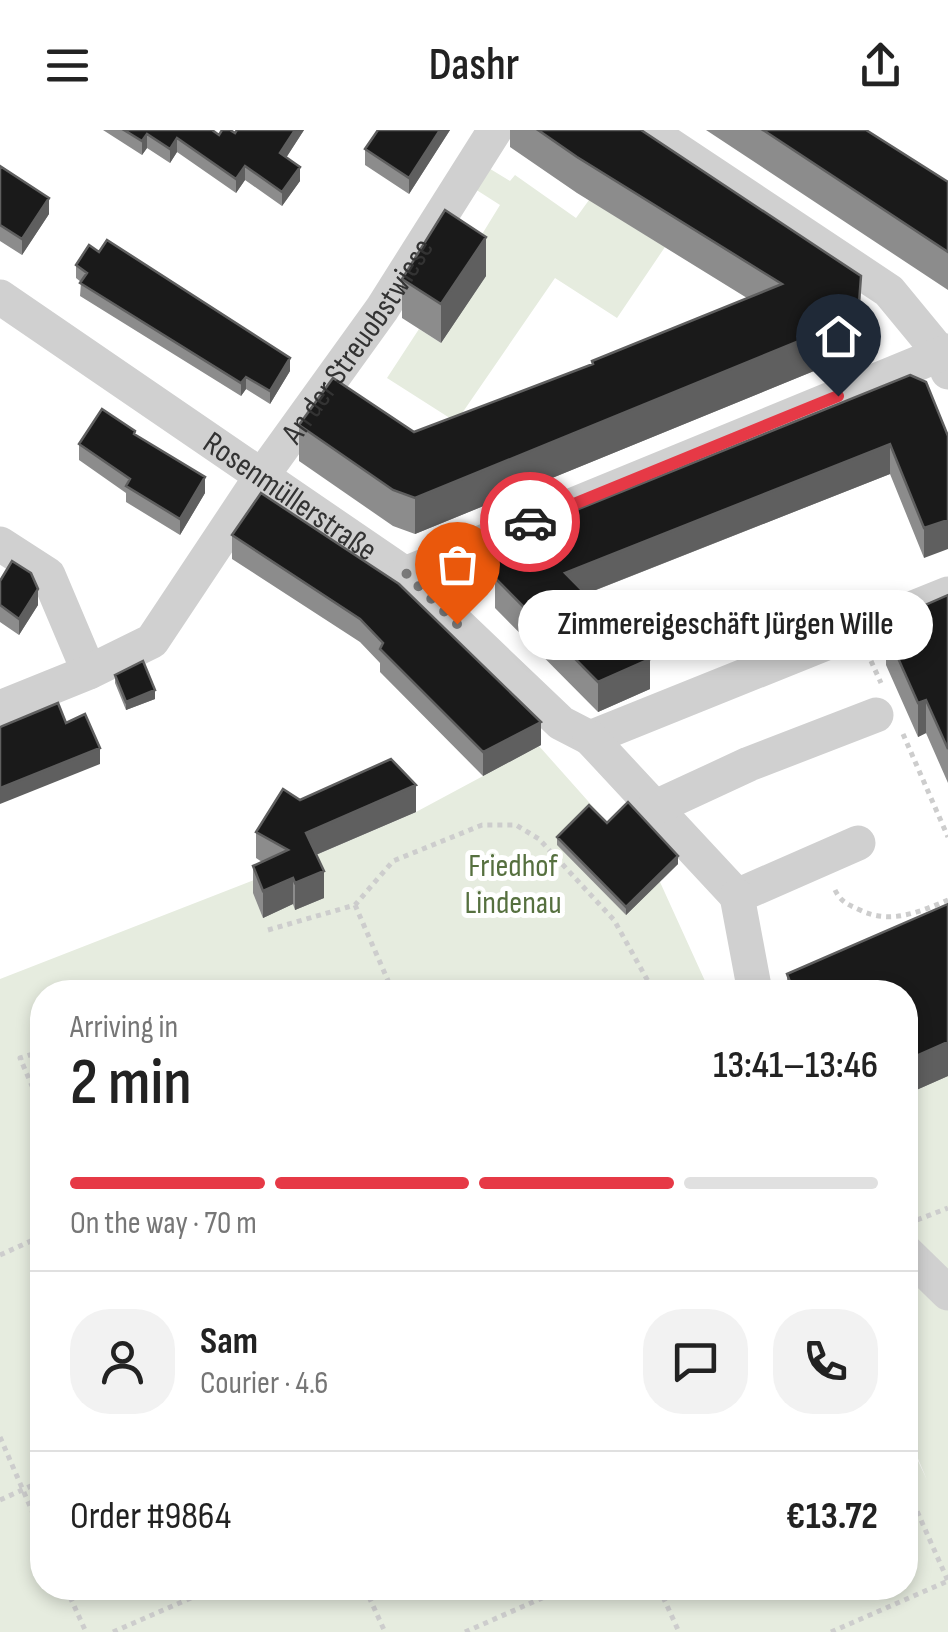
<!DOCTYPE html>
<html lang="en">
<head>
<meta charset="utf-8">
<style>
  :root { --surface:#fff; --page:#f2f2f2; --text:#222; --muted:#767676; --line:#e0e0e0; --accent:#e63946 }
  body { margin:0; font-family:"Sofia Sans Condensed",sans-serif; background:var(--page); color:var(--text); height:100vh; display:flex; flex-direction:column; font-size:38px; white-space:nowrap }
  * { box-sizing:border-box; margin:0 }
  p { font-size:32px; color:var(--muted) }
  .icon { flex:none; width:55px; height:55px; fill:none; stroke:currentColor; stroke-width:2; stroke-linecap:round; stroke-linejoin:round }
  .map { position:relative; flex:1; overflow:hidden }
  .panel { position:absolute; left:30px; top:850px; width:888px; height:620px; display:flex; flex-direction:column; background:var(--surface); border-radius:40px; box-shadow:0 5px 15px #0003 }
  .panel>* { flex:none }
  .pin { position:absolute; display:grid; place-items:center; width:85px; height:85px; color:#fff; margin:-102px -42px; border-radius:50% 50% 50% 0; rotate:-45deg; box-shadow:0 0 10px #0007 }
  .pin .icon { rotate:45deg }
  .courier { position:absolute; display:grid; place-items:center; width:100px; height:100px; margin:-50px; border:8px solid #e63946; border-radius:50%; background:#fff; color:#222; box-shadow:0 2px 12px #0007 }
  .bubble { position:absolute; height:70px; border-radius:35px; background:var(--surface); box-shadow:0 5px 15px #0003; font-size:32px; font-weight:600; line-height:70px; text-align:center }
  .head em { font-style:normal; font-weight:600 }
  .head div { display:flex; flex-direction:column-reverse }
  .head { display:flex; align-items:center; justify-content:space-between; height:170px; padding:0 40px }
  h1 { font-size:65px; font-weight:600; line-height:75px }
  .bar { display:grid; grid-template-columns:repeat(4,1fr); gap:15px 10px; align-content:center; height:120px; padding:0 40px }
  .bar i { height:12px; border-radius:8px; background:var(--line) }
  .bar .current { background:var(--accent) }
  .bar p { grid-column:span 4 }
  .line { display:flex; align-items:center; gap:25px; padding:0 40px; border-top:2px solid var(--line) }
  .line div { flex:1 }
  .round { display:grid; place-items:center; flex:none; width:105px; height:105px; border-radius:40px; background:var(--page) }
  header { display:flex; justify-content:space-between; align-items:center; height:130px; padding:0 40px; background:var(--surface); font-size:45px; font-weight:600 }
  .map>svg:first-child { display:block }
  .green { fill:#e6ecdf }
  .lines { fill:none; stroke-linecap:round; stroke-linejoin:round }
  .path { stroke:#cdcdcd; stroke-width:5; stroke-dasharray:5 5; stroke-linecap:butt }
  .minor { stroke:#d0d0d0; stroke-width:35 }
  .wall { fill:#8c8c8c }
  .shaded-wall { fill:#5f5f5f }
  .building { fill:#1a1a1a; stroke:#5f5f5f; stroke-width:2.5 }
  .done { stroke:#7a7a7a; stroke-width:10; stroke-dasharray:0 18 }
  .route { stroke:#e63946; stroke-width:12 }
  .labels { text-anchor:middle; stroke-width:10; stroke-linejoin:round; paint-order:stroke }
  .street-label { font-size:32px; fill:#333; stroke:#fff }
  .park-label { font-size:32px; fill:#56703f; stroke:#fff }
</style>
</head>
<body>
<header><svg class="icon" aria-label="menu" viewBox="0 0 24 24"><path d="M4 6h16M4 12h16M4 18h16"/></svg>Dashr<svg class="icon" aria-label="share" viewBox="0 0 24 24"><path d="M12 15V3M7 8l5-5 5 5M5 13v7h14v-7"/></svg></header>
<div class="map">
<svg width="948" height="1502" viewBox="0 0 948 1502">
  <rect width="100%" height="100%" fill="#fff"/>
  <!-- green -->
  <path class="green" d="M 487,37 L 510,51 L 515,45 L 576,88 L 589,70 L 665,117 L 617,188 L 555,148 L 456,292 L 387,248 L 419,199 L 441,213 L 485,147 L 465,132 L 500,75 L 475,59 Z
    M 539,616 L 660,752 L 710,862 L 42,862 L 42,1458 L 905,1458 L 905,1303 L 927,1350 L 905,1298 L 905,964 L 948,945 L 948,1502 L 0,1502 L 0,849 L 295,734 L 416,682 Z"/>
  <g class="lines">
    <!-- path -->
    <path class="path" d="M 871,531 L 881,553
      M 903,604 L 948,707
      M 835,760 C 841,772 847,774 860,780 C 890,795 919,782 948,770
      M 355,775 L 393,862
      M 268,800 L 355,775 L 393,731 L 482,695 L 516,695 L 539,709 L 614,790 L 654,862
      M 42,921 L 20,928 L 42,979
      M 917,1090 L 948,1078
      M 0,1125 L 42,1106
      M 0,1307 L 42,1404
      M 905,1354 L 948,1451
      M 0,1370 L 42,1351
      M 66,1458 L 86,1502
      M 365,1458 L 385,1502
      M 659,1458 L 679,1502
      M 113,1502 L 214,1458
      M 465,1502 L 565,1458
      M 831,1502 L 948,1451"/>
    <!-- minor -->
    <g class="minor">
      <path d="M 647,0 L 889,161 L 941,224 L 948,242"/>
      <path id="s1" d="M 0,167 L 405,444 L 561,593 L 590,608 L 948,464"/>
      <path d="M 0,414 L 48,445 L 89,542"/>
      <path d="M 405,444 L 948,221"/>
      <path id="s2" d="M 0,578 L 89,542 L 152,511 L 261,347 L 382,179 L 495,0"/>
      <path d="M 590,608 L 737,766 L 858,713"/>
      <path d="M 654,678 L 749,634 L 876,585"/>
      <path d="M 737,766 L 755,862"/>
      <path d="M 905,1121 L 948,1163"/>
    </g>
  </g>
  <!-- wall -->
  <path class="wall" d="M 103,0 L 212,0 L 219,5 L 235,3 L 237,0 L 304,0 L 286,28 L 300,51 L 282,76 L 245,50 L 236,63 L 177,22 L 170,33 L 147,18 L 142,25 Z
    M 378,0 L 450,0 L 409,64 L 365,35 L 365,19 Z
    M 510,0 L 641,0 L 861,182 L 858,223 L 415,404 L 393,396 L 299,331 L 299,295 L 414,302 L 592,234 L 592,231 L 747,168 L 577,63 L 510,17 Z
    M 706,0 L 866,0 L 948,52 L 948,160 Z
    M 0,36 L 49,84 L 22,125 L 0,111 Z
    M 76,135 L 290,241 L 270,274 L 246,259 L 241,266 L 80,166 L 81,152 L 76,148 Z
    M 486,146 L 441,213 L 402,188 L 402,149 Z
    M 926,252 L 924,428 L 890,344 L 586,464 L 650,559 L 598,582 L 495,478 L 495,448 Z
    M 135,305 L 205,363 L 180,405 L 126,372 L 126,363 L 79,330 L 79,314 Z
    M 232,405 L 541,592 L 541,615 L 483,646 L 380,542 L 380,533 L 360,512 L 232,429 Z
    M 0,451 L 38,475 L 19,505 L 0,492 Z
    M 948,465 L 948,653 L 926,603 L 918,607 L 886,535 L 886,501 L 891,499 L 891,490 Z
    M 115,545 L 155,569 L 126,580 L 115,553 Z
    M 300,670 L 416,682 L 316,725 L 324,768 L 295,780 L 293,774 L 263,788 L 253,763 L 253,736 L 262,732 L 256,728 L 256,702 Z
    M 607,693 L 678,734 L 626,785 L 557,715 L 557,707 Z
    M 948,774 L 948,946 L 905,965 L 905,862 L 787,862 L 787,844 Z"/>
  <!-- shaded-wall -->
  <path class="shaded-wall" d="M 295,0 L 304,0 L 280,37 L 280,23 Z
    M 440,0 L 450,0 L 409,64 L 409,48 Z
    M 147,4 L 147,18 L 142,25 L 142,11 Z
    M 177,8 L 177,22 L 170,33 L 170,19 Z
    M 245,36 L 245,50 L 236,63 L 236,49 Z
    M 300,37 L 300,51 L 282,76 L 282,62 Z
    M 49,68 L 49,84 L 22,125 L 22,109 Z
    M 486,107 L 486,146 L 441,213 L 441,174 Z
    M 861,146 L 858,223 L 415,404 L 415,368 Z
    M 290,228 L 290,241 L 270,274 L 270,261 Z
    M 246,247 L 246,259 L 241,266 L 241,253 Z
    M 890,314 L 890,344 L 565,472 L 565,443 Z
    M 205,347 L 205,363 L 180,405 L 180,389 Z
    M 948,390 L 948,419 L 924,428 L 924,398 Z
    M 38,459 L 38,475 L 19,505 L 19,489 Z
    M 650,529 L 650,559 L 598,582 L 598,552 Z
    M 155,560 L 155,569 L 126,580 L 126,572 Z
    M 926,570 L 926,603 L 918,607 L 918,573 Z
    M 541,592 L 541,615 L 483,646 L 483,622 Z
    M 100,618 L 100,634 L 0,674 L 0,658 Z
    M 416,655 L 416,682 L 306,729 L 306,703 Z
    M 678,726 L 678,734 L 626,785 L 626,777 Z
    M 324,741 L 324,768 L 295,780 L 295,753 Z
    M 293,748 L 293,774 L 263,788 L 263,761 Z
    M 948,912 L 948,946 L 905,965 L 905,931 Z"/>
  <!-- building -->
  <path class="building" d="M 124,0 L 212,0 L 219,5 L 222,0 L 230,0 L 235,3 L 237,0 L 295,0 L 280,23 L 300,37 L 282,62 L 245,36 L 236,49 L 177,8 L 170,19 L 147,4 L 142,11 Z
    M 378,0 L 440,0 L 409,48 L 365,19 Z
    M 538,0 L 641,0 L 861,146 L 858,187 L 415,368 L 393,360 L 299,295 L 333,248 L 414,302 L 593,234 L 592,231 L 782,154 L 577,27 Z
    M 763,0 L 866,0 L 948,52 L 948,122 Z
    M 0,36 L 49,68 L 22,109 L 0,95 Z
    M 445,80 L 486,107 L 441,174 L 402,149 Z
    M 107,110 L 290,228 L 270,261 L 246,247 L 241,253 L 80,153 L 87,143 L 76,135 L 89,115 L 99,122 Z
    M 910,245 L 926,252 L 948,306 L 948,390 L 924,398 L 890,314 L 565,443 L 650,529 L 598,552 L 495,448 L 502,410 Z
    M 102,279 L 135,301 L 134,304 L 205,347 L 180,389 L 126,356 L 130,349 L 79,314 Z
    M 261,363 L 399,454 L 541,592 L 483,622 L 380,519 L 383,513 L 360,489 L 232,405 Z
    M 12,431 L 31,443 L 38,459 L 19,489 L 0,475 L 0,451 Z
    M 948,465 L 948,619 L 926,570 L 918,573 L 886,501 L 894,498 L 891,490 Z
    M 143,531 L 155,560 L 126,572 L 115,545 Z
    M 58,573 L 66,593 L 85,584 L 100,618 L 0,658 L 0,597 Z
    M 391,629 L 416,655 L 306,703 L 324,741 L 295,753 L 293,748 L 263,761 L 253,736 L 288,720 L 256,702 L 283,659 L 300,670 Z
    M 628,672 L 678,726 L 626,777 L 557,707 L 589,675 L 607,693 Z
    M 948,774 L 948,912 L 905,931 L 905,862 L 794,862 L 787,844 Z"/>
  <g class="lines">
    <!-- done -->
    <path class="done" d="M 457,494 L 406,444 L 530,392"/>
    <!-- route -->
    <path class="route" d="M 530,392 L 838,266"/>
  </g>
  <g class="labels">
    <!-- street labels -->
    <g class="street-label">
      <text dy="11" stroke="none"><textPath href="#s2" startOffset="530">An der Streuobstwiese</textPath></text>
      <text dy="11" stroke="none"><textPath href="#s1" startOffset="352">Rosenmüllerstraße</textPath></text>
    </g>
    <!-- park labels -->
    <g class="park-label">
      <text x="513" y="746">Friedhof<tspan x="513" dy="37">Lindenau</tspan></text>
    </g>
  </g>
</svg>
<div class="pin" style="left:457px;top:494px;background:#ea580c"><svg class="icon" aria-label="bag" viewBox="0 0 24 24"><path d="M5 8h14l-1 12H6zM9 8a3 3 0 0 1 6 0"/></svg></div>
<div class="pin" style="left:838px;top:266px;background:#1f2937"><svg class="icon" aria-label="home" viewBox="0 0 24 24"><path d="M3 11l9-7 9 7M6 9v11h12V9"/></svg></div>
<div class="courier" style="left:530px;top:392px"><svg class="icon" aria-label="car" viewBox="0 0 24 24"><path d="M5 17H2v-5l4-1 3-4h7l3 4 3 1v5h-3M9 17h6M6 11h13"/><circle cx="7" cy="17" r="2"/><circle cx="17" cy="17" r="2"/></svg></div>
<div class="bubble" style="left:518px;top:460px;width:415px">Zimmereigeschäft Jürgen Wille</div>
<section class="panel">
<div class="head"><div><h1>2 min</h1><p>Arriving in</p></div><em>13:41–13:46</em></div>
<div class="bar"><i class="current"></i><i class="current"></i><i class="current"></i><i></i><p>On the way · 70 m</p></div>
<div class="line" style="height:180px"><a class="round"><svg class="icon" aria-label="person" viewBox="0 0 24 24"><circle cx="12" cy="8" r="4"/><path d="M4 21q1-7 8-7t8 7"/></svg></a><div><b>Sam</b><p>Courier · 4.6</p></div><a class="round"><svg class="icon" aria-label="chat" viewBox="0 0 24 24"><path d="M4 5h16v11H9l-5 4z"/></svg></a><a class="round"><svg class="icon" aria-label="phone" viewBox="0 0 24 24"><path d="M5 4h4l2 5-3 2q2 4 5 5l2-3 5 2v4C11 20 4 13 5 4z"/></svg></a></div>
<div class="line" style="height:130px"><div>Order #9864</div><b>€13.72</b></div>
</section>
</div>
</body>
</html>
